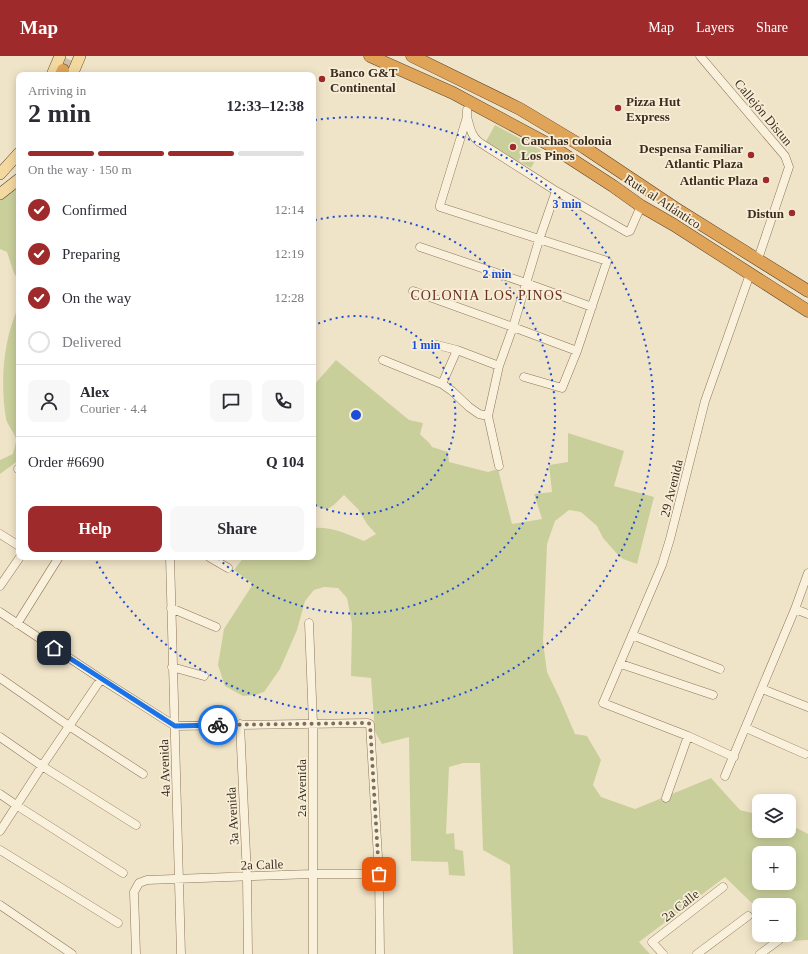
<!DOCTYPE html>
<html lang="en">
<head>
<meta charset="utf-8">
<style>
  :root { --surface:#fff; --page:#f7f7f7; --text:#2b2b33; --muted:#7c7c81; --line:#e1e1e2; --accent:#9e2a2b }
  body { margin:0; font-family:"Times New Roman",serif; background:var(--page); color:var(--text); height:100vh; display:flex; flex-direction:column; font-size:15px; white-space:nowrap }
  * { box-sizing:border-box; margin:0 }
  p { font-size:13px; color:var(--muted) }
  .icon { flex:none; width:22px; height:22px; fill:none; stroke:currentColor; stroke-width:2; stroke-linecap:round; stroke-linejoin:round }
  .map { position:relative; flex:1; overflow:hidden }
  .panel { position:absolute; left:16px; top:16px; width:300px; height:488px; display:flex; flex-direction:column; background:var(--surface); border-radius:8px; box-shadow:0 2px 10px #0003 }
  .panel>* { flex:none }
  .tools { position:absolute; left:752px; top:738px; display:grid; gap:8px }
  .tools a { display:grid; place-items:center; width:44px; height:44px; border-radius:8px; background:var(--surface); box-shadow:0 2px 10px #0003; font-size:20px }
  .pin { position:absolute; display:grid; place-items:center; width:34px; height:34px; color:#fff; margin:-17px; border-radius:8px; box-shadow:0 2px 6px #0006 }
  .courier { position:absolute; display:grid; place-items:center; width:40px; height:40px; margin:-20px; border:3px solid #1a73e8; border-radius:50%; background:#fff; color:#222; box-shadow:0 1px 5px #0007 }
  .overview em { font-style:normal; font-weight:700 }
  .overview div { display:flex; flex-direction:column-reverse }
  .overview { display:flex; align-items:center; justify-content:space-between; height:68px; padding:0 12px }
  h1 { font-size:26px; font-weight:700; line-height:30px }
  .bar { display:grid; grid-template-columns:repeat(4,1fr); gap:6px 4px; align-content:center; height:48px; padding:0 12px }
  .bar i { height:5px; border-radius:3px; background:var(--line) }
  .bar .current { background:var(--accent) }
  .bar p { grid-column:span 4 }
  .line { display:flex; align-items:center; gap:10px; padding:0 12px; border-top:1px solid var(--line) }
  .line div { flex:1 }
  .round { display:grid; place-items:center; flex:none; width:42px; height:42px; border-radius:8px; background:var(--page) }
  ol { padding:0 12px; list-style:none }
  li { display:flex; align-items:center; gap:12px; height:44px }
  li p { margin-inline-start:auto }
  li .icon { padding:4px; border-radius:50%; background:var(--accent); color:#fff; stroke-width:4 }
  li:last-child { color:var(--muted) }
  li i { width:22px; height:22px; border:2px solid var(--line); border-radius:50% }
  .action { display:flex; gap:8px; margin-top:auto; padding:8px 12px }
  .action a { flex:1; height:46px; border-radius:8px; background:var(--accent); color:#fff; font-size:16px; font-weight:700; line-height:46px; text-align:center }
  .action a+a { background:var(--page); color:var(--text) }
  header { display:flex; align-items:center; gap:24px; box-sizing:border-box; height:56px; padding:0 20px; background:var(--accent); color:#fff }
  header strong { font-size:19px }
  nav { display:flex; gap:22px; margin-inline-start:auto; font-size:14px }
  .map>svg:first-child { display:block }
  .green { fill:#c9cf9b; fill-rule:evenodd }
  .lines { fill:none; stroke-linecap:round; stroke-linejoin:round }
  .highway-tunnel { stroke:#ccc0a6; stroke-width:12; stroke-dasharray:12 6; stroke-linecap:butt }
  .minor-casing { stroke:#8d765c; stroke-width:9 }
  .major-casing { stroke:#5b4430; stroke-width:12 }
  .highway-casing { stroke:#5b4430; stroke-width:13 }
  .minor { stroke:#faf1dc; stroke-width:8 }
  .major { stroke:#f3d9a0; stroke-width:11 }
  .highway { stroke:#e0a458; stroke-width:12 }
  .done { stroke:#7c6e5b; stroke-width:4; stroke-dasharray:0 7.2 }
  .route { stroke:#1a73e8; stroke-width:5 }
  .ring { fill:none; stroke:#1d4ed8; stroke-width:2; stroke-dasharray:2 4 }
  .poi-dot { fill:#9e2a2b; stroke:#f7eed8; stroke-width:1.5 }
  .labels { text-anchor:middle; stroke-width:3.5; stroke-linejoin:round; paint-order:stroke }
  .poi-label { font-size:13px; font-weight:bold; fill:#3d2e20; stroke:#f7eed8; text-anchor:start }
  .street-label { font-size:13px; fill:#3d2e20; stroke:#f7eed8 }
  .neighbourhood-label { font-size:14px; letter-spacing:1px; fill:#6b2e1e; stroke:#f7eed8 }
  .centre { fill:#1d4ed8; stroke:#f7eed8; stroke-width:2 }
  .ring-label { font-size:12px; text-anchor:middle; font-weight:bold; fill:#1d4ed8; stroke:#f7eed8; stroke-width:3.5; stroke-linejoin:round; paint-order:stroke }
</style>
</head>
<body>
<header>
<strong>Map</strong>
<nav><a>Map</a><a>Layers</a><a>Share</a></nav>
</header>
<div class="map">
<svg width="808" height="898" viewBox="0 0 808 898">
  <rect width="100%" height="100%" fill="#f0e4c8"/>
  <!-- green -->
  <path class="green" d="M 495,69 L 541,94 L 531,112 L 485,87 Z
    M 19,131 L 19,226 L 14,217 L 7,196 L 0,193 L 0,144 Z
    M 19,249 L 19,404 L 0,418 L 0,404 L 13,398 C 14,394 16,387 16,383 C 14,376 8,370 6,363 C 0,325 3,285 19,249 Z
    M 336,304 L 409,364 L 423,367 L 420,378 C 424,383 429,385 432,391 L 448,396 L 449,406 L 488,416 L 498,413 L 512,468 L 542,463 L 534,438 L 552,436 L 549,409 L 568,406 L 568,377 L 624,395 L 614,430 L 654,441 L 637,508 L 623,503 L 618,499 L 603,482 L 597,470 L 581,456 L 569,454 L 555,465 L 547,488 L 543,586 L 547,616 L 560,643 L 575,678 L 587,680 L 601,704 L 593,729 L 601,741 L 635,753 L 711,722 L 740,754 L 759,759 L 759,775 L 789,775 L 789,768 L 808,778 L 808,884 L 791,885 L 785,879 L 789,879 L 789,849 L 759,849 L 759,854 L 725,821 L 639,886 L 650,898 L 513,898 L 510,809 L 483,794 L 480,707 L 463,707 L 449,711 L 446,778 L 454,777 L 455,793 L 463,795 L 465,820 L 449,819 L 448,806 L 411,805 L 409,681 L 382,688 L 375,676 L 371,622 L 351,620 L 352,568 L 347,542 L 338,532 L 324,531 L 314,534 L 305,545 L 297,574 L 280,613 L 264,636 L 255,639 L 243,640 L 225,630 L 218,609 L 224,573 L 253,528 L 234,514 L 244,501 L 313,501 L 313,473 C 326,468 352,480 364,485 L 376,478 L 367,468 L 358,453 L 344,439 C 333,449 328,460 313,447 L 313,330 ZM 759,797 L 789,797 L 789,827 L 759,827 Z"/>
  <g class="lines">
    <!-- highway-tunnel -->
    <path class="highway-tunnel" d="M 63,14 L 69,0"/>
    <defs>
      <path id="minor" d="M 700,0 L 785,100 L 789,111 L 758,203
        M 467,54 L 467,61 L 440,149 L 440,151 L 607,205 L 577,295 L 562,332 L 524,321
        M 467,61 C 470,71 471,80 479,86 L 556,135 L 627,176 L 630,175 L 641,150
        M 420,191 L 526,227 L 592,251
        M 413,235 L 513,271 L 577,295
        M 433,288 L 457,294 L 499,310
        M 383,304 L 442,328 L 452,335 L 469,351 L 479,358 L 488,360
        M 442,328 L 457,294
        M 499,410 L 488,360 L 499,310 L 513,271 L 539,184 L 556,135
        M 18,413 L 19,413
        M 0,478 L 19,490
        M 170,501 L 181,898
        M 209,501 L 228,512
        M 0,530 L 20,501
        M 171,552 L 216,571
        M 795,553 L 808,558
        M 0,556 L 101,623 L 175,670
        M 309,567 L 313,668 L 313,898
        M 17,568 L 59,501
        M 632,579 L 720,613
        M 621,608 L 713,639
        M 172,611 L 204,620
        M 0,622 L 69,670 L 143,718
        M 762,633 L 808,651
        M 240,668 L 247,820 L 248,898
        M 175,670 L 368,667 L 370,668 L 379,818 L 380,898
        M 746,672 L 805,698
        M 0,681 L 42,710 L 136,769
        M 734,701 L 688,680 L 603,647 L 662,509 L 670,483 L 705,345 L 750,218
        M 725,720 L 795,553 L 808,517
        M 0,738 L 16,749 L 123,817
        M 666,742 L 688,680
        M 0,775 L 42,710 L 101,623
        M 0,794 L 118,867
        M 0,849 L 72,898
        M 136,898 L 134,836 L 139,827 L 147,824 L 312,818 L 379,818
        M 663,898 L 652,886 L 723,831
        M 697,898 L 748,860
        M 760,898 L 779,884"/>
      <path id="major" d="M 52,19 L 60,0
        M 72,19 L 80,0
        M 0,118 L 19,97
        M 0,138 L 19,123"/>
      <path id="highway" d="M 370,0 L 453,37 L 548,88 L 613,130 L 641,150 L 674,169 L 808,255
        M 412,0 L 520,53 L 585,92 L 675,152 L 808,235
        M 61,19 L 63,14"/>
    </defs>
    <!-- minor casing -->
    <use href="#minor" class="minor-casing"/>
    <!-- major casing -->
    <use href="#major" class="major-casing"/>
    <!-- highway casing -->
    <use href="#highway" class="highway-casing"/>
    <!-- minor -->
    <use href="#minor" class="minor"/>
    <!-- major -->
    <use href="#major" class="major"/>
    <!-- highway -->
    <use href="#highway" class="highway"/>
  </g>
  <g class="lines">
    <!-- done -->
    <path class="done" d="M 218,669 L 368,667 L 370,668 L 379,818"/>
    <!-- route -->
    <path class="route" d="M 54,592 L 175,670 L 218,669"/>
  </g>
  <!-- distance rings -->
  <g class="ring">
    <path d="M313 270A99 99 0 1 1 313 448"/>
    <path d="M315 164A199 199 0 1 1 218 502"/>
    <path d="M315 64A298 298 0 1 1 94 501"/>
  </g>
  <!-- markers -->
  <g class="poi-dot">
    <circle cx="322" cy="23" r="4"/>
    <circle cx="618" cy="52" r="4"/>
    <circle cx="513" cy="91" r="4"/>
    <circle cx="751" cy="99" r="4"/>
    <circle cx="766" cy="124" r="4"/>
    <circle cx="792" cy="157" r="4"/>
  </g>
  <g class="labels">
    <!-- poi labels -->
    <g class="poi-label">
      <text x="330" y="21">Banco G&amp;T<tspan x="330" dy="15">Continental</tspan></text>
      <text x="626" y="50">Pizza Hut<tspan x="626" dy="15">Express</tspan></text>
      <text x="521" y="89">Canchas colonia<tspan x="521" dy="15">Los Pinos</tspan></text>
      <text x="743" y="97" text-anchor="end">Despensa Familiar<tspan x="743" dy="15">Atlantic Plaza</tspan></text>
      <text x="758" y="129" text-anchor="end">Atlantic Plaza</text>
      <text x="784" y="162" text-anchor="end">Distun</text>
    </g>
    <!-- street labels -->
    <g class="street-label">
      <text transform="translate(764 56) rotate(50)" y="5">Callejón Distun</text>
      <text transform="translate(663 145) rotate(33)" y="5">Ruta al Atlántico</text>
      <text transform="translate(671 432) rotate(-76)" y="5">29 Avenida</text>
      <text transform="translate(164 712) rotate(-92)" y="5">4a Avenida</text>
      <text transform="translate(301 732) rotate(-90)" y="5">2a Avenida</text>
      <text transform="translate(232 760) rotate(-93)" y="5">3a Avenida</text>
      <text transform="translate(262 808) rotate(-2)" y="5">2a Calle</text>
      <text transform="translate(680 849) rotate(-38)" y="5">2a Calle</text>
    </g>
    <!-- neighbourhood labels -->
    <g class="neighbourhood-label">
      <text x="487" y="244">COLONIA LOS PINOS</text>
    </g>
  </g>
  <circle cx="356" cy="359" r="6" class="centre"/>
  <g class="ring-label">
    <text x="567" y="152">3 min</text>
    <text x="497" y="222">2 min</text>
    <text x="426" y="293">1 min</text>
  </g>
</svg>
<div class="tools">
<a><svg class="icon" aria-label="layers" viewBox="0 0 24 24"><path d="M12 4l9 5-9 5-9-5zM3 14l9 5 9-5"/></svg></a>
<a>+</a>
<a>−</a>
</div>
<div class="pin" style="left:379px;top:818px;background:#ea580c"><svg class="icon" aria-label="bag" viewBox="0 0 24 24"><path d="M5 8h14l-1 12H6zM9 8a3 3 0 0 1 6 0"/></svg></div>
<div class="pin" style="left:54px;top:592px;background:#1f2937"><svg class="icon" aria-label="home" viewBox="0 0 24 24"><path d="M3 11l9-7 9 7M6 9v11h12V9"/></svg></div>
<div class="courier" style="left:218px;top:669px"><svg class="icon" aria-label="bike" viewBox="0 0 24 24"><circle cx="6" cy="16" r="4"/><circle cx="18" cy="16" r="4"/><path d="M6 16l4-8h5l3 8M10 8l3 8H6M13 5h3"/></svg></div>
<section class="panel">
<div class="overview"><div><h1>2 min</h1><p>Arriving in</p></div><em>12:33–12:38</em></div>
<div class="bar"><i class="current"></i><i class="current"></i><i class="current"></i><i></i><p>On the way · 150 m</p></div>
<ol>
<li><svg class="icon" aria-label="check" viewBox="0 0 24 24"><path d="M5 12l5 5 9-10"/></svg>Confirmed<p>12:14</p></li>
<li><svg class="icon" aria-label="check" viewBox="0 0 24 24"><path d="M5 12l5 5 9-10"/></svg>Preparing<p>12:19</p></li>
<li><svg class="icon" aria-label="check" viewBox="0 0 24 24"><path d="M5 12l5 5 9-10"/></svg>On the way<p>12:28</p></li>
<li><i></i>Delivered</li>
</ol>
<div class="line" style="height:72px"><a class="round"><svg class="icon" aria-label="person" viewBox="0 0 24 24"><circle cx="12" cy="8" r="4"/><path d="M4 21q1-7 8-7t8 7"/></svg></a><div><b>Alex</b><p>Courier · 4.4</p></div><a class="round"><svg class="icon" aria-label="chat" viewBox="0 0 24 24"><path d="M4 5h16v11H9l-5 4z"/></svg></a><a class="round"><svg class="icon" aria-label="phone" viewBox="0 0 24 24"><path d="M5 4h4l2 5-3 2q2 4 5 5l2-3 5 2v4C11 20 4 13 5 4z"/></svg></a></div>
<div class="line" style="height:52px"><div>Order #6690</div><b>Q 104</b></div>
<div class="action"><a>Help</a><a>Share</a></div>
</section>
</div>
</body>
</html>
